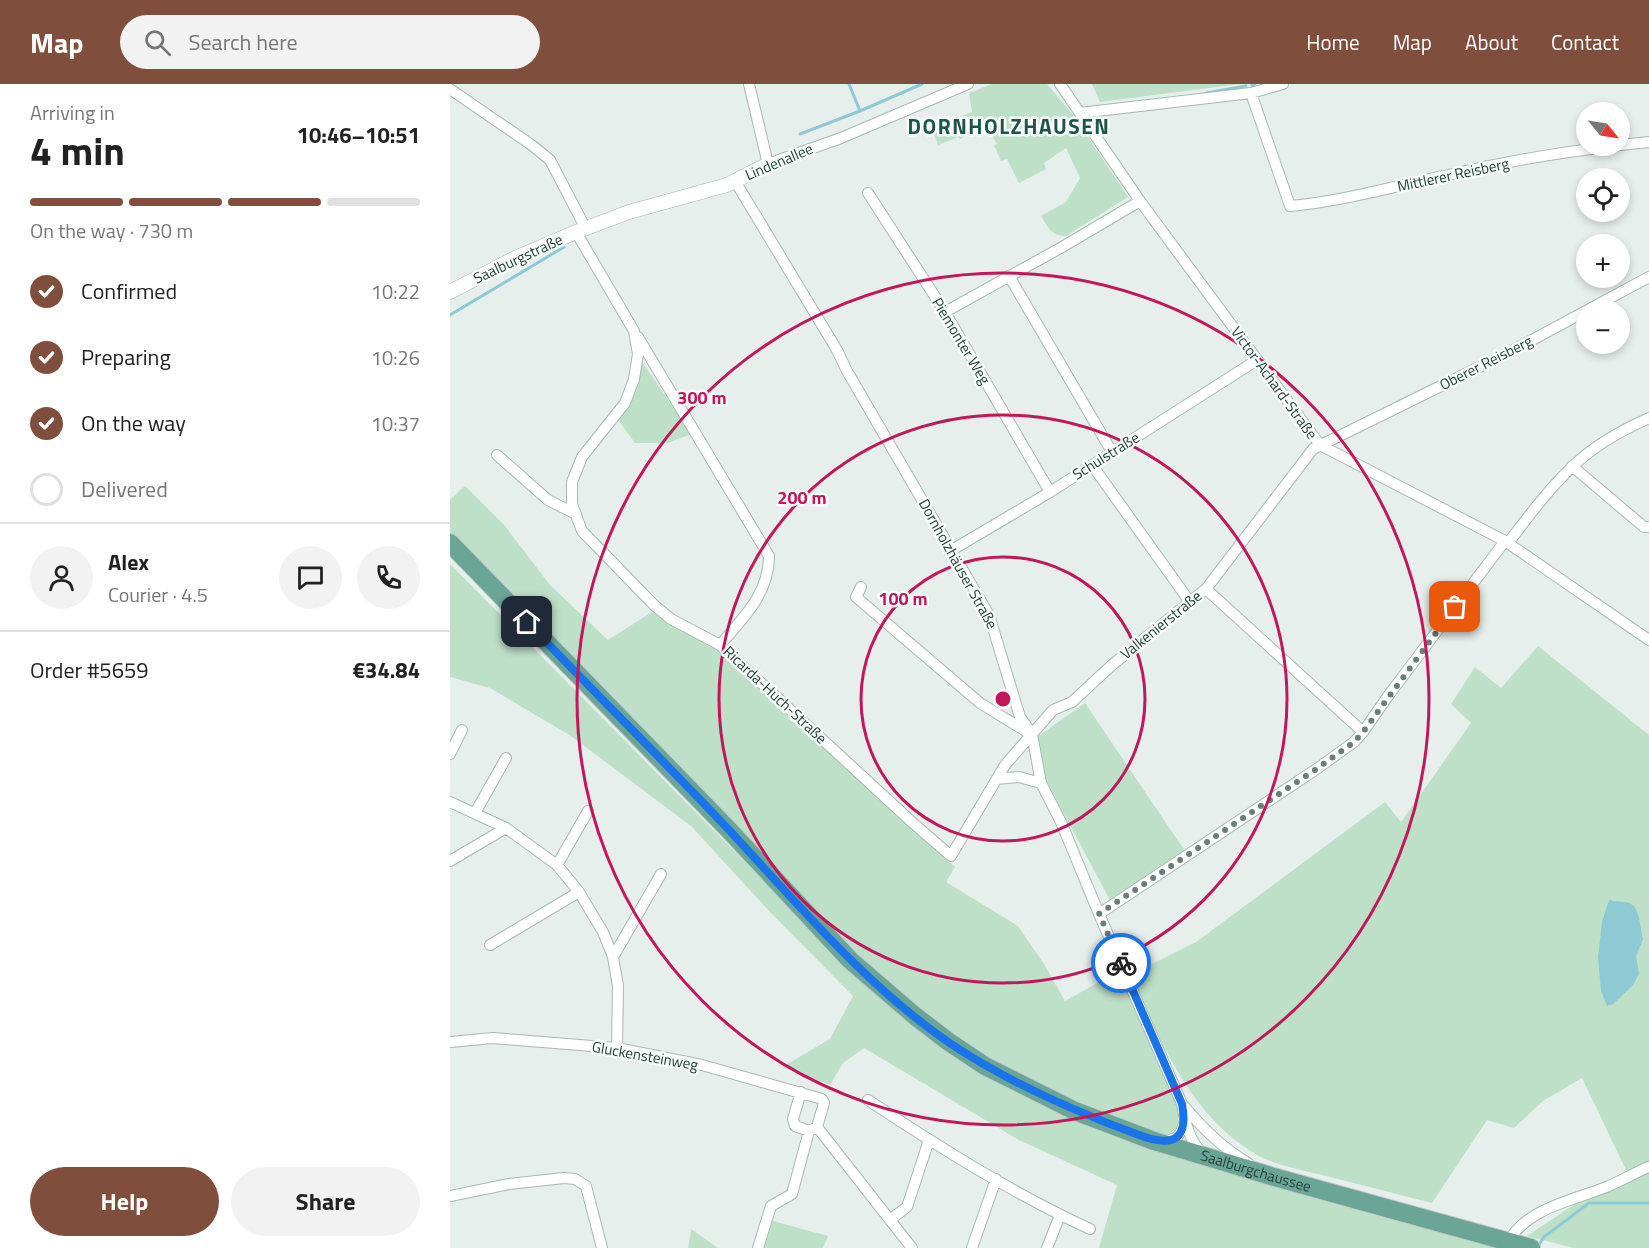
<!DOCTYPE html>
<html lang="en">
<head>
<meta charset="utf-8">
<style>
  :root { --surface:#fff; --page:#f2f2f2; --text:#222; --muted:#767676; --line:#e0e0e0; --accent:#804e3d }
  body { margin:0; font-family:"Titillium Web",sans-serif; background:var(--page); color:var(--text); height:100vh; display:flex; flex-direction:column; font-size:22px; white-space:nowrap }
  * { box-sizing:border-box; margin:0 }
  p { font-size:20px; color:var(--muted) }
  .icon { flex:none; width:33px; height:33px; fill:none; stroke:currentColor; stroke-width:2; stroke-linecap:round; stroke-linejoin:round }
  .map { position:relative; flex:1; overflow:hidden }
  .drawer { display:flex; flex-direction:column; background:var(--surface); width:450px }
  .drawer>* { flex:none }
  .needle { width:39px; rotate:120deg }
  .buttons { position:absolute; left:1126px; top:18px; display:grid; gap:12px }
  .buttons a { display:grid; place-items:center; width:54px; height:54px; border-radius:50%; background:var(--surface); box-shadow:0 3px 9px #0003; font-size:30px }
  .pin { position:absolute; display:grid; place-items:center; width:51px; height:51px; color:#fff; margin:-26px; border-radius:12px; box-shadow:0 3px 9px #0006 }
  .courier { position:absolute; display:grid; place-items:center; width:60px; height:60px; margin:-30px; border:4px solid #1a73e8; border-radius:50%; background:#fff; color:#222; box-shadow:0 2px 8px #0007 }
  .overview em { font-style:normal; font-weight:700 }
  .overview div { display:flex; flex-direction:column-reverse }
  .overview { display:flex; align-items:center; justify-content:space-between; height:102px; padding:0 30px }
  h1 { font-size:39px; font-weight:700; line-height:45px }
  .bar { display:grid; grid-template-columns:repeat(4,1fr); gap:9px 6px; align-content:center; height:72px; padding:0 30px }
  .bar i { height:8px; border-radius:4px; background:var(--line) }
  .bar .current { background:var(--accent) }
  .bar p { grid-column:span 4 }
  .line { display:flex; align-items:center; gap:15px; padding:0 30px; border-top:2px solid var(--line) }
  .line div { flex:1 }
  .round { display:grid; place-items:center; flex:none; width:63px; height:63px; border-radius:32px; background:var(--page) }
  ol { padding:0 30px; list-style:none }
  li { display:flex; align-items:center; gap:18px; height:66px }
  li p { margin-inline-start:auto }
  li .icon { padding:6px; border-radius:50%; background:var(--accent); color:#fff; stroke-width:4 }
  li:last-child { color:var(--muted) }
  li i { width:33px; height:33px; border:3px solid var(--line); border-radius:50% }
  .primary-button { display:flex; gap:12px; margin-top:auto; padding:12px 30px }
  .primary-button a { flex:1; height:69px; border-radius:36px; background:var(--accent); color:#fff; font-size:24px; font-weight:700; line-height:69px; text-align:center }
  .primary-button a+a { background:var(--page); color:var(--text) }
  header { display:flex; align-items:center; gap:36px; box-sizing:border-box; height:84px; padding:0 30px; background:var(--accent); color:#fff }
  header strong { font-size:28px }
  nav { display:flex; gap:33px; margin-inline-start:auto; font-size:21px }
  .search { width:420px; height:54px; background:var(--page); display:flex; align-items:center; gap:15px; box-sizing:border-box; padding:0 21px; border-radius:33px; color:var(--muted); font-size:22px }
  main { display:flex; flex:1; min-height:0 }
  .map>svg:first-child { display:block }
  .green { fill:#bfe0c8 }
  .water { fill:#8ec9d4 }
  .lines { fill:none; stroke-linecap:round; stroke-linejoin:round }
  .stream { stroke:#8ec9d4; stroke-width:3 }
  .minor-casing { stroke:#a8b8b2; stroke-width:12 }
  .tertiary-casing { stroke:#a8b8b2; stroke-width:15 }
  .primary-casing { stroke:#c2cac8; stroke-width:20 }
  .minor { stroke:#fff; stroke-width:10 }
  .tertiary { stroke:#fff; stroke-width:14 }
  .primary { stroke:#6aa596; stroke-width:18 }
  .done { stroke:#687f78; stroke-width:6; stroke-dasharray:0 10.8 }
  .route { stroke:#1a73e8; stroke-width:8 }
  .ring { fill:none; stroke:#c2185b; stroke-width:3 }
  .labels { text-anchor:middle; stroke-width:5; stroke-linejoin:round; paint-order:stroke }
  .street-label { font-size:15px; fill:#24423a; stroke:#f7fbf9 }
  .district-label { font-size:21px; font-weight:bold; letter-spacing:1.5px; fill:#1f5548; stroke:#f7fbf9 }
  .centre { fill:#c2185b; stroke:#f7fbf9; stroke-width:3 }
  .ring-label { font-size:18px; text-anchor:middle; font-weight:bold; fill:#c2185b; stroke:#f7fbf9; stroke-width:5; stroke-linejoin:round; paint-order:stroke }
</style>
</head>
<body>
<header>
<strong>Map</strong>
<div class="search"><svg class="icon" aria-label="search" viewBox="0 0 24 24"><circle cx="10" cy="10" r="6"/><path d="M15 15l6 6"/></svg>Search here</div>
<nav><a>Home</a><a>Map</a><a>About</a><a>Contact</a></nav>
</header>
<main>
<section class="drawer">
<div class="overview"><div><h1>4 min</h1><p>Arriving in</p></div><em>10:46–10:51</em></div>
<div class="bar"><i class="current"></i><i class="current"></i><i class="current"></i><i></i><p>On the way · 730 m</p></div>
<ol>
<li><svg class="icon" aria-label="check" viewBox="0 0 24 24"><path d="M5 12l5 5 9-10"/></svg>Confirmed<p>10:22</p></li>
<li><svg class="icon" aria-label="check" viewBox="0 0 24 24"><path d="M5 12l5 5 9-10"/></svg>Preparing<p>10:26</p></li>
<li><svg class="icon" aria-label="check" viewBox="0 0 24 24"><path d="M5 12l5 5 9-10"/></svg>On the way<p>10:37</p></li>
<li><i></i>Delivered</li>
</ol>
<div class="line" style="height:108px"><a class="round"><svg class="icon" aria-label="person" viewBox="0 0 24 24"><circle cx="12" cy="8" r="4"/><path d="M4 21q1-7 8-7t8 7"/></svg></a><div><b>Alex</b><p>Courier · 4.5</p></div><a class="round"><svg class="icon" aria-label="chat" viewBox="0 0 24 24"><path d="M4 5h16v11H9l-5 4z"/></svg></a><a class="round"><svg class="icon" aria-label="phone" viewBox="0 0 24 24"><path d="M5 4h4l2 5-3 2q2 4 5 5l2-3 5 2v4C11 20 4 13 5 4z"/></svg></a></div>
<div class="line" style="height:78px"><div>Order #5659</div><b>€34.84</b></div>
<div class="primary-button"><a>Help</a><a>Share</a></div>
</section>
<div class="map">
<svg width="1199" height="1164" viewBox="0 0 1199 1164">
  <rect width="100%" height="100%" fill="#e6efeb"/>
  <!-- green -->
  <path class="green" d="M 542,0 L 597,0 L 624,32 L 678,113 L 616,152 C 601,152 598,143 591,132 L 616,118 L 630,94 L 616,64 L 594,79 L 596,85 L 569,99 L 557,75 L 551,77 L 544,61 L 547,60 L 536,41 L 510,55 L 508,53 L 488,61 L 482,44 L 522,28 L 519,9 Z
    M 642,0 L 790,0 L 650,18 Z
    M 192,278 L 242,350 L 217,359 L 185,359 L 166,333 Z
    M 15,402 L 55,442 L 100,501 L 158,556 L 205,526 L 220,541 L 267,564 L 505,783 L 496,798 L 568,842 L 594,880 L 615,917 L 669,887 L 728,1023 C 730,1039 728,1048 711,1053 L 656,1033 L 540,977 L 472,928 L 404,870 L 0,450 L 0,416 Z
    M 0,480 L 396,880 L 594,1020 L 1051,1164 L 649,1164 L 667,1101 L 569,1056 L 414,964 L 393,979 L 380,1001 L 332,983 L 380,955 L 403,912 L 320,828 L 241,742 L 121,652 L 40,604 L 0,593 Z
    M 1088,562 L 1199,651 L 1199,1164 L 1124,1164 L 1077,1152 L 1176,1086 L 1132,994 L 1093,1017 L 1064,1044 L 1037,1036 L 982,1119 C 945,1110 909,1100 872,1091 C 852,1086 829,1082 811,1073 C 741,1035 712,959 680,891 L 746,858 L 935,718 L 951,738 L 1021,639 L 1001,620 L 1025,583 L 1051,604 Z
    M 635,619 L 739,773 L 663,822 L 595,694 L 587,653 Z
    M 323,1137 L 378,1152 L 373,1164 L 314,1164 Z
    M 241,1145 L 268,1164 L 238,1164 Z"/>
  <!-- water -->
  <path class="water" d="M 1159,816 C 1166,818 1173,817 1179,819 C 1191,823 1190,847 1193,855 L 1186,872 L 1189,890 L 1183,901 L 1163,920 L 1157,922 L 1151,907 L 1148,873 L 1152,838 Z"/>
  <g class="lines">
    <!-- stream -->
    <path class="stream" d="M 802,1 L 805,0
      M 756,9 L 796,2
      M 410,27 L 472,0
      M 350,50 L 410,27 L 399,0
      M 0,231 L 114,163
      M 1088,1162 L 1094,1153 L 1139,1119 L 1199,1119"/>
    <defs>
      <path id="minor" d="M 299,0 L 318,80 L 391,54 L 518,0
        M 610,0 L 690,117 L 870,361 L 1055,457 L 1199,556
        M 0,5 L 83,62 L 100,76 L 136,145
        M 801,9 L 840,122 C 894,117 945,102 998,91 C 1053,78 1110,68 1167,62
        M 630,29 L 801,9 L 833,0
        M 1170,61 L 1199,58
        M 285,97 L 387,266 L 397,287 L 539,531 L 570,633 L 582,650 L 591,699 L 611,738 L 649,830 L 732,1020 C 735,1037 739,1057 753,1070
        M 418,109 L 495,228 L 600,408
        M 126,148 L 184,247 L 188,270 L 184,295 L 175,319 L 132,373 L 122,398 L 122,420 L 132,447 L 205,522 L 221,535 L 270,561 L 463,739 L 501,772 L 555,681 L 603,626 L 622,618 L 662,581 L 756,505 L 863,365 L 1058,269 L 1199,193
        M 559,192 L 662,368
        M 495,228 L 614,162 L 690,117
        M 188,253 L 319,472 C 319,510 293,534 270,561
        M 47,371 L 98,416 L 124,429
        M 642,381 L 740,518
        M 1122,382 L 1194,443 L 1199,443
        M 1058,459 C 1078,433 1097,407 1121,384 C 1142,363 1172,346 1199,334
        M 502,466 L 600,408 L 807,276
        M 411,503 L 406,513 L 530,619 L 579,649
        M 756,505 L 913,648
        M 0,670 L 12,646
        M 547,695 L 569,693 L 591,699
        M 0,718 L 56,744 L 107,781 L 129,808 L 153,848 L 163,873 L 168,902 L 167,964
        M 25,729 L 56,674
        M 0,777 L 56,744
        M 107,781 L 138,727
        M 649,830 L 868,684 L 904,658 L 913,648 L 938,612 L 1055,457
        M 40,861 L 129,808
        M 163,873 L 211,790
        M 0,958 L 43,954 L 167,964 L 252,981 L 372,1015 L 374,1019 L 367,1043 L 359,1047 L 345,1042 L 343,1035 L 351,1008
        M 418,1016 C 489,1063 562,1109 640,1145
        M 734,1022 C 753,1045 772,1064 798,1079
        M 367,1043 L 462,1164
        M 713,1057 C 727,1057 732,1049 735,1036
        M 0,1112 L 59,1100 L 114,1094 L 125,1095 L 136,1102 L 152,1164
        M 441,1135 L 457,1123 L 479,1056
        M 1058,1158 C 1078,1123 1125,1116 1159,1102 C 1172,1096 1185,1089 1198,1083
        M 308,1164 L 321,1122 L 342,1110 L 359,1047
        M 522,1164 L 546,1095
        M 597,1164 L 610,1131"/>
      <path id="tertiary" d="M 0,208 L 63,175 L 126,148 L 179,128 L 277,101 L 318,80"/>
      <g id="primary">
        <path id="s1" d="M 0,459 L 278,745 L 400,876 L 465,932 L 499,958 L 535,982 L 625,1027 L 704,1057 L 824,1093 L 1081,1164"/>
      </g>
    </defs>
    <!-- minor casing -->
    <use href="#minor" class="minor-casing"/>
    <!-- tertiary casing -->
    <use href="#tertiary" class="tertiary-casing"/>
    <!-- primary casing -->
    <use href="#primary" class="primary-casing"/>
    <!-- minor -->
    <use href="#minor" class="minor"/>
    <!-- tertiary -->
    <use href="#tertiary" class="tertiary"/>
    <!-- primary -->
    <use href="#primary" class="primary"/>
  </g>
  <g class="lines">
    <!-- done -->
    <path class="done" d="M 671,879 L 649,830 L 868,684 L 904,658 L 913,648 L 1005,523"/>
    <!-- route -->
    <path class="route" d="M 77,538 C 144,608 213,676 279,746 C 349,821 416,902 501,960 C 560,999 623,1027 689,1051 C 721,1063 739,1058 732,1020 L 671,879"/>
  </g>
  <!-- distance rings -->
  <g class="ring">
    <circle cx="553" cy="615" r="142"/>
    <circle cx="553" cy="615" r="284"/>
    <circle cx="553" cy="615" r="426"/>
  </g>
  <g class="labels">
    <!-- street labels -->
    <g class="street-label">
      <text transform="translate(329 78) rotate(-23)" y="5">Lindenallee</text>
      <text transform="translate(1003 91) rotate(-12)" y="5">Mittlerer Reisberg</text>
      <text transform="translate(68 175) rotate(-25)" y="5">Saalburgstraße</text>
      <text transform="translate(511 257) rotate(59)" y="5">Piemonter Weg</text>
      <text transform="translate(1036 279) rotate(-27)" y="5">Oberer Reisberg</text>
      <text transform="translate(824 299) rotate(54)" y="5">Victor-Achard-Straße</text>
      <text transform="translate(656 372) rotate(-32)" y="5">Schulstraße</text>
      <text transform="translate(508 480) rotate(61)" y="5">Dornholzhäuser Straße</text>
      <text transform="translate(711 541) rotate(-39)" y="5">Valkenierstraße</text>
      <text transform="translate(325 611) rotate(43)" y="5">Ricarda-Huch-Straße</text>
      <text transform="translate(195 972) rotate(10)" y="5">Gluckensteinweg</text>
      <text dy="5" stroke="none"><textPath href="#s1" startOffset="1041">Saalburgchaussee</textPath></text>
    </g>
    <!-- district labels -->
    <g class="district-label">
      <text x="559" y="50">DORNHOLZHAUSEN</text>
    </g>
  </g>
  <circle cx="553" cy="615" r="9" class="centre"/>
  <g class="ring-label">
    <text x="252" y="320">300 m</text>
    <text x="352" y="420">200 m</text>
    <text x="453" y="521">100 m</text>
  </g>
</svg>
<div class="buttons">
<a><svg class="needle" viewBox="-14 -14 28 28"><path d="M0-13l5 13h-10z" fill="#e53935"/><path d="M0 13l5-13h-10z" fill="#767676"/></svg></a>
<a><svg class="icon" aria-label="locate" viewBox="0 0 24 24"><circle cx="12" cy="12" r="6"/><path d="M12 2v4M12 18v4M2 12h4M18 12h4"/></svg></a>
<a>+</a>
<a>−</a>
</div>
<div class="pin" style="left:1005px;top:523px;background:#ea580c"><svg class="icon" aria-label="bag" viewBox="0 0 24 24"><path d="M5 8h14l-1 12H6zM9 8a3 3 0 0 1 6 0"/></svg></div>
<div class="pin" style="left:77px;top:538px;background:#1f2937"><svg class="icon" aria-label="home" viewBox="0 0 24 24"><path d="M3 11l9-7 9 7M6 9v11h12V9"/></svg></div>
<div class="courier" style="left:671px;top:879px"><svg class="icon" aria-label="bike" viewBox="0 0 24 24"><circle cx="6" cy="16" r="4"/><circle cx="18" cy="16" r="4"/><path d="M6 16l4-8h5l3 8M10 8l3 8H6M13 5h3"/></svg></div>
</div>
</main>
</body>
</html>
